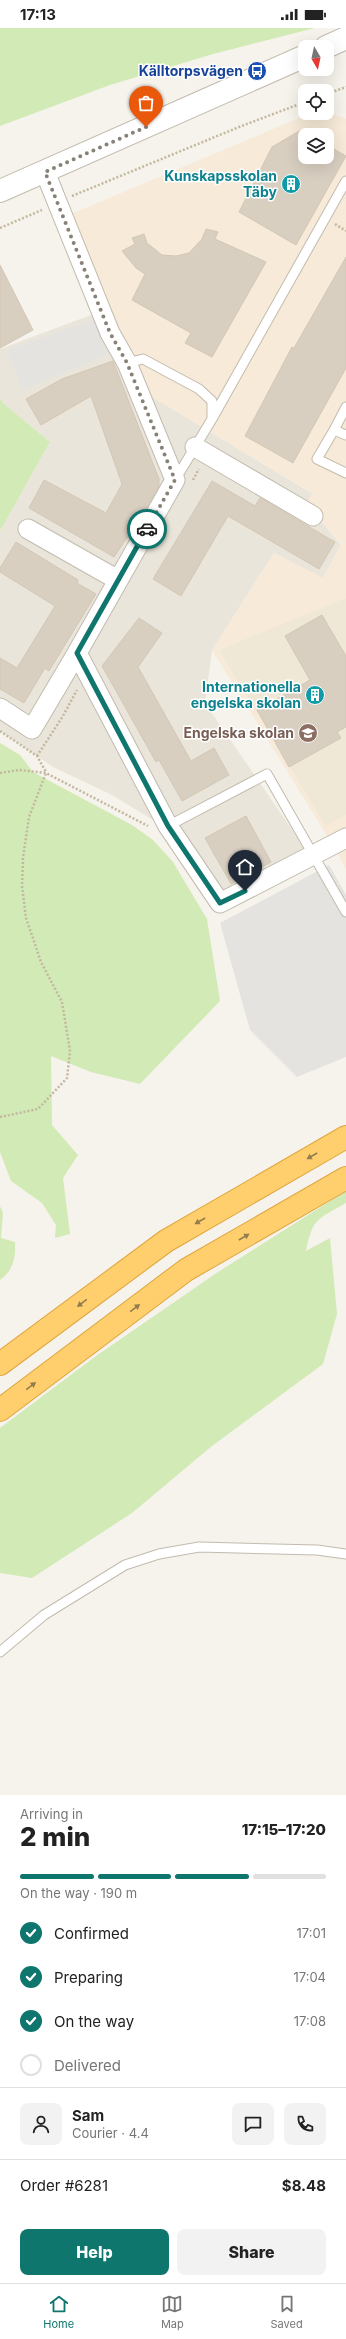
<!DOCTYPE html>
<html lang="en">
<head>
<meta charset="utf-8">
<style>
  :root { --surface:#fff; --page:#f2f2f2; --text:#222; --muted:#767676; --line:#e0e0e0; --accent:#0f766e }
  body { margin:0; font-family:Inter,sans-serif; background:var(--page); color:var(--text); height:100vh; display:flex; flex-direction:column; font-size:15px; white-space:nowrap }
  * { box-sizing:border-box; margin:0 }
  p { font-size:13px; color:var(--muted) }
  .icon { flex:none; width:22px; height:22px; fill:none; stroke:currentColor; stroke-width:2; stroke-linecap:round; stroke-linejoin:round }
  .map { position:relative; height:1767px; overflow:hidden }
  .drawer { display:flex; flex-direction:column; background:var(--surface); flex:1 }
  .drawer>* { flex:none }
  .needle { width:26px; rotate:171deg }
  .tools { position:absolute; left:298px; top:12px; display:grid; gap:8px }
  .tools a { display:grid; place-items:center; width:36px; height:36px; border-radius:8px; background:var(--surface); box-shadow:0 4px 16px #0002; font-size:20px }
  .pin { position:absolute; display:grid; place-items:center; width:34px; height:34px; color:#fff; margin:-41px -17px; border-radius:50% 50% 50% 0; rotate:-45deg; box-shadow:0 0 4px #0007 }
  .pin .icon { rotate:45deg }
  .courier { position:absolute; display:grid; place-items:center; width:40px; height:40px; margin:-20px; border:3px solid #0f766e; border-radius:50%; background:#fff; color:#222; box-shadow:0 1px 5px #0007 }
  .head em { font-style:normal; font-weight:800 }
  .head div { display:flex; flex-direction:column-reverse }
  .head { display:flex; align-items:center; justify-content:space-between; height:68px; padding:0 20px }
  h1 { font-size:26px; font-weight:800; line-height:30px }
  .bar { display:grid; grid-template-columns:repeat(4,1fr); gap:6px 4px; align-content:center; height:48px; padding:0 20px }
  .bar i { height:5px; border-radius:3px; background:var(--line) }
  .bar .on { background:var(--accent) }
  .bar p { grid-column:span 4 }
  .line { display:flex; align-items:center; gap:10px; padding:0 20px; border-top:1px solid var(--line) }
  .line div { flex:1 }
  .round { display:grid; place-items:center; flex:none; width:42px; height:42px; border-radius:8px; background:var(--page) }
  ol { padding:0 20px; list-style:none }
  li { display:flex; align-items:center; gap:12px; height:44px }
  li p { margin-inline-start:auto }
  li .icon { padding:4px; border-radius:50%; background:var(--accent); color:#fff; stroke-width:4 }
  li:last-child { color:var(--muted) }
  li i { width:22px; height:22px; border:2px solid var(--line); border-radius:50% }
  .action { display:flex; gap:8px; margin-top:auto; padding:8px 20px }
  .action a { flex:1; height:46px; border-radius:8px; background:var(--accent); color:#fff; font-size:16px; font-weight:800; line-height:46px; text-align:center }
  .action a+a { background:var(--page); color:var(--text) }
  .status { display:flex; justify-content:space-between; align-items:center; height:28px; padding:0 20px; background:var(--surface); direction:ltr }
  .status svg { height:11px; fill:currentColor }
  .tabs { display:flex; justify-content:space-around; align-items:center; height:56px; border-top:1px solid var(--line); background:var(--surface); font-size:11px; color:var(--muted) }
  .tabs a { display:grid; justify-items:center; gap:2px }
  .tabs .on { color:var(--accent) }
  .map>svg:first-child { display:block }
  .residential { fill:#eae5da }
  .commercial { fill:#f7ead8; fill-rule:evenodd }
  .education { fill:#efe8d6 }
  .green { fill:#d2eab5 }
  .parking { fill:#e5e3e0 }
  .building { fill:#d8cfc1; stroke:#d3c7b4 }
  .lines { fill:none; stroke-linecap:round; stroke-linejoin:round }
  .service-casing { stroke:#c2bbae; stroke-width:11 }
  .minor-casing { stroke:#c2bbae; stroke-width:21 }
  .tertiary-casing { stroke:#c2bbae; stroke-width:24 }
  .motorway-casing { stroke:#e0a43c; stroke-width:24 }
  .path { stroke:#c4b79f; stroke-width:2.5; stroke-dasharray:2 2; stroke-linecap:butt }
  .service { stroke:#fff; stroke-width:9 }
  .minor { stroke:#fff; stroke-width:19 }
  .tertiary { stroke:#fff; stroke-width:22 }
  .motorway { stroke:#ffcf6e; stroke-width:22 }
  .oneway { fill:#937c4e }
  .done { stroke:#878178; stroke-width:4; stroke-dasharray:0 7.2 }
  .route { stroke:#0f766e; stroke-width:5 }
  .labels { text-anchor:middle; stroke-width:3; stroke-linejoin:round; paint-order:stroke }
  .transit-label { font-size:14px; font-weight:bold; fill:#164399; stroke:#fff; text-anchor:end }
  .culture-label { font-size:14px; font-weight:bold; fill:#0d838f; stroke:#fff; text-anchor:end }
  .education-label { font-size:14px; font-weight:bold; fill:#785e54; stroke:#fff; text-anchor:end }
</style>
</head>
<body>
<div class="status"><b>17:13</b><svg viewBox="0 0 49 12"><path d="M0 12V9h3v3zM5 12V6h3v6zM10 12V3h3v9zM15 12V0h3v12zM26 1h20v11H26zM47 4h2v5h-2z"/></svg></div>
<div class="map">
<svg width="346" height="1767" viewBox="0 0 346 1767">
  <rect width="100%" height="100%" fill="#f6f3ec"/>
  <!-- residential -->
  <path class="residential" d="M 99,284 L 139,361 L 313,466 L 307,476 L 341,517 L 323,550 L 274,525 L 212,622 L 205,675 L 308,825 L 218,881 L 171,803 L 112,767 L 53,739 L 0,703 L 0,503 L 50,414 L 3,375 L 0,370 L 0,321 Z"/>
  <!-- commercial -->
  <path class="commercial" d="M 327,83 L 346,91 L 346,841 L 328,809 L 212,622 L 274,525 L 323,550 L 341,516 L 307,476 L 312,465 L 139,361 L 64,189 L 311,85 L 327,85 ZM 305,107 L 327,107 L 327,129 L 305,129 Z"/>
  <!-- education -->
  <path class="education" d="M 346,570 L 346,787 L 326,798 L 219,622 Z"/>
  <!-- green -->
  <path class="green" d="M 0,0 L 315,0 L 213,26 L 110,57 L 0,98 Z
    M 0,370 L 3,375 L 50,414 L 0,503 Z
    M 0,715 L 20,727 L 33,744 L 132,797 L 153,812 L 173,834 L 207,891 L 220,973 L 140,1056 L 91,1044 L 51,1028 L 52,1097 L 78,1127 L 63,1150 L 70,1206 L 55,1210 L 56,1197 L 42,1175 L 11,1153 L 0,1124 Z
    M 346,1163 L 346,1175 C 317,1192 313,1189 306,1223 L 330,1210 L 337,1286 L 323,1336 L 212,1418 L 132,1485 L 32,1550 L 0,1545 L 0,1400 L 96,1328 L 218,1244 Z
    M 0,1178 L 3,1185 L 1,1210 L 15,1214 C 16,1229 13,1243 0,1252 Z"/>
  <!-- parking -->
  <path class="parking" d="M 97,291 L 107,327 L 22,362 L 7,322 Z
    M 329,837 L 346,867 L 346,1029 L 297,1049 L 250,1002 L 220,895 Z"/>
  <!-- building -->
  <path class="building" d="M 301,102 L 309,107 L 305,107 L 305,129 L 327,129 L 327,117 L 346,128 L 296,217 L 239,184 L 272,119 Z
    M 206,201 L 218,204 L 215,211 L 266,234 L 212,329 L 185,315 L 191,305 L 132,272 L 145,246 L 136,240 L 122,223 L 135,216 L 132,210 L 144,206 L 147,215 L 162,227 L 176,228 L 189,225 L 202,211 Z
    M 346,229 L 346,340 L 293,435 L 245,408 L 292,319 L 294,320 Z
    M 0,237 L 33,302 L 0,320 Z
    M 113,333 L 159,451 L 159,458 L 141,489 L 114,529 L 29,480 L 44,452 L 106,485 L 122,456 L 91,368 L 41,397 L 26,371 L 62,351 Z
    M 212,453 L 255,478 L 260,470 L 335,514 L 319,541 L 228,488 L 181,568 L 153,551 Z
    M 16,514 L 78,552 L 77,555 L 96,566 L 49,643 L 45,640 L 24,675 L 0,661 L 0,630 L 17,640 L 55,578 L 0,544 L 0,540 Z
    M 322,587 L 346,628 L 346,699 L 337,704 L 341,710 L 289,739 L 257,682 L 310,652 L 285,608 Z
    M 139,590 L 162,605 L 138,639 L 191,733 L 214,720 L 229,747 L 182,773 L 159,732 L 156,734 L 102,638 Z
    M 246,788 L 271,834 L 231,856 L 205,810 Z"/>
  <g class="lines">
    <defs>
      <path id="service" d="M 127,335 L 143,331 L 199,361 L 212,373 L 212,391 L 175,452
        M 346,379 L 334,402 L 346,407
        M 212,391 L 346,153
        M 334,402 L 317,431 L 346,445
        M 168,798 L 267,746 L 346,884
        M 0,1624 L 44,1587 L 125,1537 L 159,1526 L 199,1519 L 317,1522 L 346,1526"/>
      <path id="minor" d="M 45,144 L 110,305 L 127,335 L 175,452 L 77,625 L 168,798 L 220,875 L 346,810
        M 195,419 L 313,488
        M 28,501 L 118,552
        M 0,680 L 32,701 L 77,625"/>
      <path id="tertiary" d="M 326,19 L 346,10
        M 0,163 L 305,28"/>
      <path id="motorway" d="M 0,1336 L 166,1213 L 346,1109
        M 0,1382 L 186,1242 L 346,1150"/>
    </defs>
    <!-- service casing -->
    <use href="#service" class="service-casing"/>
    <!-- minor casing -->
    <use href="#minor" class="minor-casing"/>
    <!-- tertiary casing -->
    <use href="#tertiary" class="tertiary-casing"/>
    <!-- motorway casing -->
    <use href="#motorway" class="motorway-casing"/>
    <!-- path -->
    <path class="path" d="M 327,66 L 346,59
      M 72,168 L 239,99 L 305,74
      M 335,196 L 346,203
      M 0,200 L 42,182
      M 193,452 L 199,441
      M 0,703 L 37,728 L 46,744
      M 37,728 L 63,688 L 77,662
      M 0,745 L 19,742 L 46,745 L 148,798
      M 0,1089 L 38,1081 L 67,1050 L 70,1023 L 62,974 L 41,934 L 26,890 L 22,858 L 23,830 L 29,789 L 46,745"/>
    <!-- service -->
    <use href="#service" class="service"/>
    <!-- minor -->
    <use href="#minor" class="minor"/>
    <!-- tertiary -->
    <use href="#tertiary" class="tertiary"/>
    <!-- motorway -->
    <use href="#motorway" class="motorway"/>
  </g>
  <!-- one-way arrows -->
  <defs><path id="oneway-solid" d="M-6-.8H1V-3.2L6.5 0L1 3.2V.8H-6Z"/></defs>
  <g class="oneway">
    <use href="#oneway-solid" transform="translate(312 1128) rotate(150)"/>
    <use href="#oneway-solid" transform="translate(200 1193) rotate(150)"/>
    <use href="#oneway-solid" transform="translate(244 1209) rotate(-30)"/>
    <use href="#oneway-solid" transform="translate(82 1275) rotate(143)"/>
    <use href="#oneway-solid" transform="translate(135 1280) rotate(-37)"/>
    <use href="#oneway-solid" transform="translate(31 1358) rotate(-37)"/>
  </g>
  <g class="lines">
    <!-- done -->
    <path class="done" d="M 146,99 L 45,144 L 110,305 L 127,335 L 175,452 L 147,501"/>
    <!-- route -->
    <path class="route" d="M 147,501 L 77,625 L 168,798 L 220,875 L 245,863"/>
  </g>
  <!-- icons -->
  <defs>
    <symbol id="bus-disc" viewBox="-11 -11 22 22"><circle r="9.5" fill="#1a4fb4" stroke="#fff"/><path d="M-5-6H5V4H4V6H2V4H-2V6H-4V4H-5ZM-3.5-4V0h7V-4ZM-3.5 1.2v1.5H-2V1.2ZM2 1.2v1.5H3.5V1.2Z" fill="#fff"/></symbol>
    <symbol id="building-disc" viewBox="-11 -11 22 22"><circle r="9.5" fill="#0f9aa8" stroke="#fff"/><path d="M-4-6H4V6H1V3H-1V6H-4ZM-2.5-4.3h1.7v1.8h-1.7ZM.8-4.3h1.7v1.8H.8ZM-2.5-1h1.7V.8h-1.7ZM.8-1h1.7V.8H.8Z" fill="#fff"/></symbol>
    <symbol id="school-disc" viewBox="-11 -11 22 22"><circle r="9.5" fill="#8d6e63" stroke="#fff"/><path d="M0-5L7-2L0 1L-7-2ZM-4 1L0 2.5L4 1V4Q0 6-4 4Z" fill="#fff"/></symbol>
  </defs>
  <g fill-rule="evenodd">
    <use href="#bus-disc" x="246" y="32" width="22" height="22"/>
    <use href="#building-disc" x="280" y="145" width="22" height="22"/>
    <use href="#building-disc" x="304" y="656" width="22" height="22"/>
    <use href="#school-disc" x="297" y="694" width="22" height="22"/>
  </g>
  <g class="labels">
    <!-- transit labels -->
    <g class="transit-label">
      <text x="243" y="48">Källtorpsvägen</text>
    </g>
    <!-- culture labels -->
    <g class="culture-label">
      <text x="277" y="153">Kunskapsskolan<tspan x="277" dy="16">Täby</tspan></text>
      <text x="301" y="664">Internationella<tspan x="301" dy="16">engelska skolan</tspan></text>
    </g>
    <!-- education labels -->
    <g class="education-label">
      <text x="294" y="710">Engelska skolan</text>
    </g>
  </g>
</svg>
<div class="tools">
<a><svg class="needle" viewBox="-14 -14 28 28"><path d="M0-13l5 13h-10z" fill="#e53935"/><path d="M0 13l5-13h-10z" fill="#767676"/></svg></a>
<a><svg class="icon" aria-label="locate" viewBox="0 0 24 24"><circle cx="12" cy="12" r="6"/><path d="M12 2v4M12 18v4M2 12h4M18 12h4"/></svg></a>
<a><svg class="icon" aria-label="layers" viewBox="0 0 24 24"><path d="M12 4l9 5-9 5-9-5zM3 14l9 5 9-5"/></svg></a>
</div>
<div class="pin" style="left:146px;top:99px;background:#ea580c"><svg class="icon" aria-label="bag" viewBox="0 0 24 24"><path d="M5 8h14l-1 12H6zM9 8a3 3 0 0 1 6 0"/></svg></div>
<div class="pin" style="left:245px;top:863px;background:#1f2937"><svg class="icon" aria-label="home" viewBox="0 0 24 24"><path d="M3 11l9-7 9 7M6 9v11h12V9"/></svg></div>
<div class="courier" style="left:147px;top:501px"><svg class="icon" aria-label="car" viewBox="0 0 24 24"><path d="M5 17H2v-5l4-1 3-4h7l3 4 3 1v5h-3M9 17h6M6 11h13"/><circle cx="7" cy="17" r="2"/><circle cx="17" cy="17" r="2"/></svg></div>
</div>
<section class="drawer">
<div class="head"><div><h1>2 min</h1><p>Arriving in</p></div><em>17:15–17:20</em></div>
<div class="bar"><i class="on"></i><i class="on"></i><i class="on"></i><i></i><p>On the way · 190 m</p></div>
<ol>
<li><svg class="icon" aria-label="check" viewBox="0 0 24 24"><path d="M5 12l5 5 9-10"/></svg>Confirmed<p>17:01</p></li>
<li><svg class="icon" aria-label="check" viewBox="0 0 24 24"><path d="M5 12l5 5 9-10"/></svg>Preparing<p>17:04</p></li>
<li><svg class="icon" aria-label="check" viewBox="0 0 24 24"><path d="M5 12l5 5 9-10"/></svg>On the way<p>17:08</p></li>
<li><i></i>Delivered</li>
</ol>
<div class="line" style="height:72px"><a class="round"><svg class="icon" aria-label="person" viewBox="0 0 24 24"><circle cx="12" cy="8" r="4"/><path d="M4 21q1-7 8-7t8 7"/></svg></a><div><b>Sam</b><p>Courier · 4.4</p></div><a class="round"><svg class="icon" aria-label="chat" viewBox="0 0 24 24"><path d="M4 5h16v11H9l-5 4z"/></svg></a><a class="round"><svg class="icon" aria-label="phone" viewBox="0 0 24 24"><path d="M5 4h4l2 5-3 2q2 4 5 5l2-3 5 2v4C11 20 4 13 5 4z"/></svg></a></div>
<div class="line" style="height:52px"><div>Order #6281</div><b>$8.48</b></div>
<div class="action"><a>Help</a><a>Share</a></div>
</section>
<nav class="tabs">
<a class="on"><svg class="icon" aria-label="home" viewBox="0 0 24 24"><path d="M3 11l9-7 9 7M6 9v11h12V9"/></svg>Home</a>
<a><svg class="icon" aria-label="map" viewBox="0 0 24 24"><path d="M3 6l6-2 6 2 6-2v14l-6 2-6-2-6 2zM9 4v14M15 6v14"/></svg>Map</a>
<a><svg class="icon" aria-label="saved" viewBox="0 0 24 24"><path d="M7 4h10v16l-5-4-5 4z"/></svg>Saved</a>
</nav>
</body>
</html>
